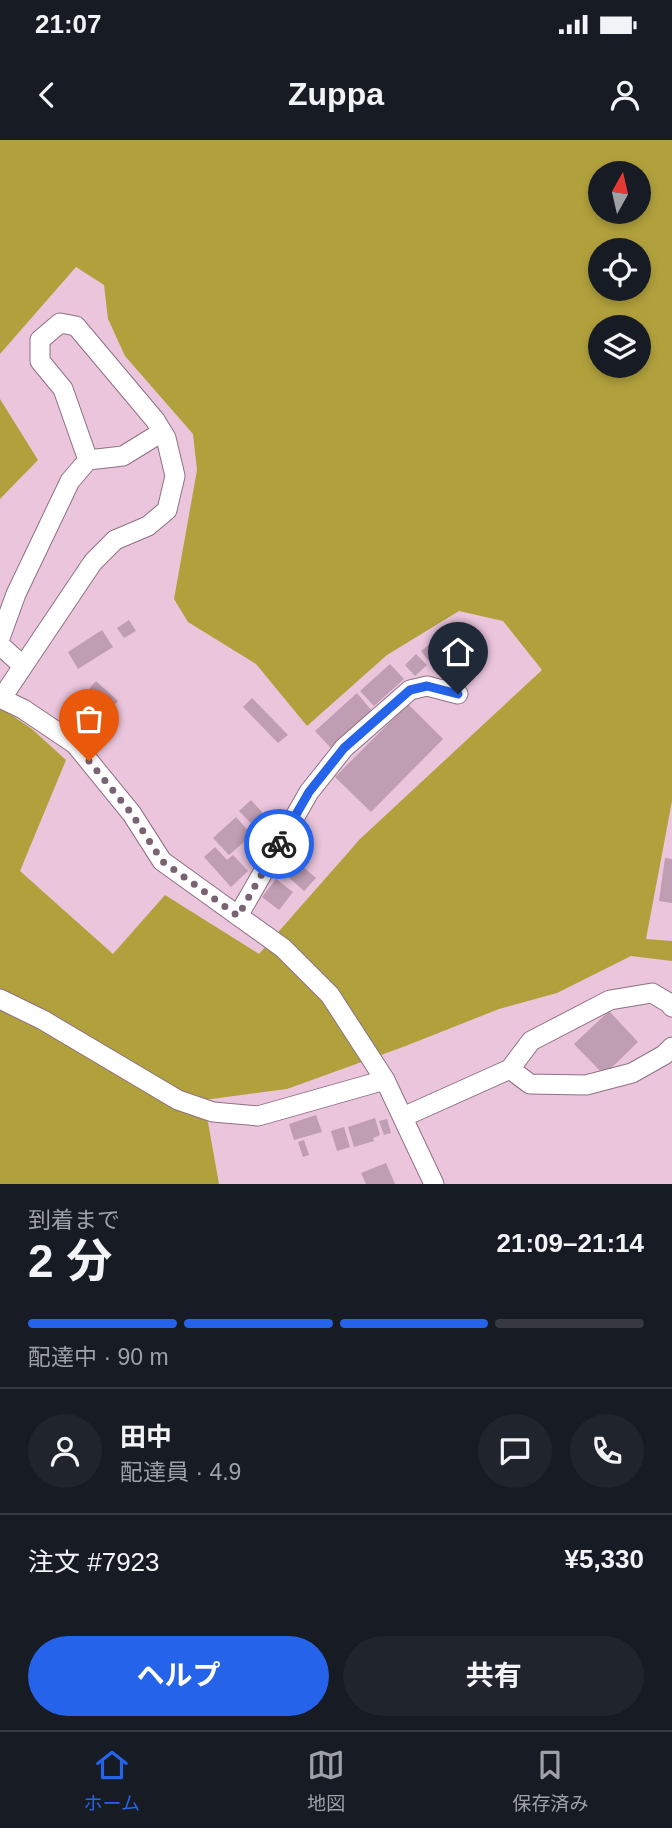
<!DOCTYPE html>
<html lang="ja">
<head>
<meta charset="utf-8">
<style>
  :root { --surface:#171b24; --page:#20242c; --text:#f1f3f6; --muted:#9ea1a6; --line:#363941; --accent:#2563eb }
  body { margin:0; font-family:Arial,"Noto Sans JP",sans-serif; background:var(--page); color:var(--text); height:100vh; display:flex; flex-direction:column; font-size:26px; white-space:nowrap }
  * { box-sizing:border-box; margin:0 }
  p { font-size:23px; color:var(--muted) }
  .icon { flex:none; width:38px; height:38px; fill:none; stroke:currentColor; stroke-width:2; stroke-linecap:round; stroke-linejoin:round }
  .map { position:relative; height:1044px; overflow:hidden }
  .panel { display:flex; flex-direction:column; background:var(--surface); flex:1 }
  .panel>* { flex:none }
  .needle { width:46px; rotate:8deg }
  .controls { position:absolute; left:588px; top:21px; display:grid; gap:14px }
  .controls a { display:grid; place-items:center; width:63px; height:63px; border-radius:50%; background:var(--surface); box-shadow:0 4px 10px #0003; font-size:35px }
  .pin { position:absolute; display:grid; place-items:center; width:60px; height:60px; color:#fff; margin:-72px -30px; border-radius:50% 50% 50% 0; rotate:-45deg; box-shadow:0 0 7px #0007 }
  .pin .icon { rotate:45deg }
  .courier { position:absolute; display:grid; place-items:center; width:70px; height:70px; margin:-35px; border:5px solid #2563eb; border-radius:50%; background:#fff; color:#222; box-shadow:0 2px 9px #0007 }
  .head em { font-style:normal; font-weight:700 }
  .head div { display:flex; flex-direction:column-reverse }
  .head { display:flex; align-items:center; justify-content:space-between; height:119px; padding:0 28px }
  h1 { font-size:46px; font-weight:700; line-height:52px }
  .bar { display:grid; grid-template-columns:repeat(4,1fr); gap:10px 7px; align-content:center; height:84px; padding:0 28px }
  .bar i { height:9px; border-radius:5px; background:var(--line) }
  .bar .selected { background:var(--accent) }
  .bar p { grid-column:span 4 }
  .line { display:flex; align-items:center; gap:18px; padding:0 28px; border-top:2px solid var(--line) }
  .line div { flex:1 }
  .round { display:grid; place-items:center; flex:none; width:74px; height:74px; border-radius:37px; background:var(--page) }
  .primary-button { display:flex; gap:14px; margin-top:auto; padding:14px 28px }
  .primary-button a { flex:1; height:80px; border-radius:42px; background:var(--accent); color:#fff; font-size:28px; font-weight:700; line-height:80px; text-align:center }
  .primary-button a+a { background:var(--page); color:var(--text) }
  .status { display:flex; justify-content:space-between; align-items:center; height:49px; padding:0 35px; background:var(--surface); direction:ltr }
  .status svg { height:19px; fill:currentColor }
  header { display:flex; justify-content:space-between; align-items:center; height:91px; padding:0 28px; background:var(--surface); font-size:32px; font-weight:700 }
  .tabs { display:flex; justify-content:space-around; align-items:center; height:98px; border-top:2px solid var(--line); background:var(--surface); font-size:19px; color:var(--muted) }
  .tabs a { display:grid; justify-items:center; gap:4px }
  .tabs .selected { color:var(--accent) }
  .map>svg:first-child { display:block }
  .green { fill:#b1a13d; fill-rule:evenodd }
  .building { fill:#bf9db2 }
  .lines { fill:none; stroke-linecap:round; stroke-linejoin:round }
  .street-casing { stroke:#907084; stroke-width:21 }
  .street { stroke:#fff; stroke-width:19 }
  .done { stroke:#796371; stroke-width:7; stroke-dasharray:0 12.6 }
  .route { stroke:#2563eb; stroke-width:9 }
</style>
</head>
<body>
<div class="status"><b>21:07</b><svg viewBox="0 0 49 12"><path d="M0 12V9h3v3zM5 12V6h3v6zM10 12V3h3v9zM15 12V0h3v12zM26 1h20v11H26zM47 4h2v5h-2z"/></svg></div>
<header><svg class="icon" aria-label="back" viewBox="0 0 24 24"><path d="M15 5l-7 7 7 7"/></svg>Zuppa<svg class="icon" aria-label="person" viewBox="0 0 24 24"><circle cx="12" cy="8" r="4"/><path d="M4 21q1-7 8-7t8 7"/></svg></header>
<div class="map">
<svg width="672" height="1044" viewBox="0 0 672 1044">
  <rect width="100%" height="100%" fill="#eac5dc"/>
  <!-- green -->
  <path class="green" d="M 0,0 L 672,0 L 672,661 L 646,799 L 672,801 L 672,821 L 631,816 L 557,853 L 499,869 L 403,907 L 287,949 L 204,960 L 219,1044 L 0,1044 L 0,567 L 32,589 L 66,620 L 20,731 L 113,814 L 165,755 L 259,814 L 360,699 L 542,530 L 503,481 L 459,471 L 387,515 L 307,586 L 256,524 L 188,482 L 174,459 L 197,330 L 193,294 L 125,216 L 108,179 L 104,145 L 76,127 L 0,214 ZM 600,33 L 639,33 L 639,72 L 600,72 ZM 600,110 L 639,110 L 639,149 L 600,149 ZM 600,187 L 639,187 L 639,226 L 600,226 Z
    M 0,259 L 38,320 L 0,359 Z"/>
  <!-- building -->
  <path class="building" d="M 129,480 L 136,491 L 124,498 L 117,488 Z
    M 102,490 L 113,507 L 78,529 L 68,512 Z
    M 435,500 L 446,513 L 432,525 L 421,511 Z
    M 416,514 L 427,525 L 415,536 L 405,525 Z
    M 390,524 L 404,539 L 374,566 L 360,551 Z
    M 96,541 L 118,561 L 104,577 L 82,557 Z
    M 357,553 L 372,571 L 331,608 L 315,591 Z
    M 252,558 L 288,595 L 278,603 L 243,567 Z
    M 408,564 L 443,599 L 371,672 L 335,637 Z
    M 251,660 L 271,682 L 260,693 L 239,671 Z
    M 236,677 L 252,695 L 229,715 L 213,698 Z
    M 215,707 L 227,720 L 233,715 L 248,731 L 231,747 L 204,717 Z
    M 665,718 L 672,719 L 672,763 L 659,761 Z
    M 296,721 L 316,738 L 304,751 L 285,734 Z
    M 276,739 L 293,752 L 279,770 L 262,757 Z
    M 609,871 L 638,902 L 604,935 L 574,904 Z
    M 316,975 L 322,992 L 294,1000 L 289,984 Z
    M 375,978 L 380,995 L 373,998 L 374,1001 L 354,1007 L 348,987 Z
    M 387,979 L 391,993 L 384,995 L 379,981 Z
    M 344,987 L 350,1007 L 337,1011 L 331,991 Z
    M 304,1000 L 309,1015 L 303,1017 L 298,1002 Z
    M 386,1023 L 395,1044 L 366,1044 L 361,1033 Z"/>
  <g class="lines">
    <defs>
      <path id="street" d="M 0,498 L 16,454 L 70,341 L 88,320 L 123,316 L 162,292
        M 0,505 L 23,526
        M 0,558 L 23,569 L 75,604 L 132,674 L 162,721 L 283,808 L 330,855 L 385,940 L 434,1044
        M 1,559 L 93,422 L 115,400 L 148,386 L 167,370 L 175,336 L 166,298 L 155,280 L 76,186 L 60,183 L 40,200 L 40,221 L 63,249 L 88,320
        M 238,776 L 309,652 L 344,608 L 410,550 L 427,546 L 458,554
        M 0,859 L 43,880 L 178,960 L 213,972 L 258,976 L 385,940
        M 510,929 L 530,944 L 586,945 L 632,933 L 664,915 L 672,907
        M 403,977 L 510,929 L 531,901 L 610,860 L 652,853 L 669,863 L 672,867"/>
    </defs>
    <!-- street casing -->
    <use href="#street" class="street-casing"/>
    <!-- street -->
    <use href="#street" class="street"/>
  </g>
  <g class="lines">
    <!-- done -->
    <path class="done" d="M 89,621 L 132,674 L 162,721 L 238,776 L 279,704"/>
    <!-- route -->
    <path class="route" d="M 279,704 L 309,652 L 344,608 L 410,550 L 427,546 L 458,554"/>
  </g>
</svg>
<div class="controls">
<a><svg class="needle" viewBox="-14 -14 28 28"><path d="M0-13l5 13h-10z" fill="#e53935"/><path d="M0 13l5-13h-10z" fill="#9ea1a6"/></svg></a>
<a><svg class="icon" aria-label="locate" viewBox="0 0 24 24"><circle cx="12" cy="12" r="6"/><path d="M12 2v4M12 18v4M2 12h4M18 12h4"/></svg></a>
<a><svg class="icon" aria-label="layers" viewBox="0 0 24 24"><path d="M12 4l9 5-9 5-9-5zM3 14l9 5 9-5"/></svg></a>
</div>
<div class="pin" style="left:89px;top:621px;background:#ea580c"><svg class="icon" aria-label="bag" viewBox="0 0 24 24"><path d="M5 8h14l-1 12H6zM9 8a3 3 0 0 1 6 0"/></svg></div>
<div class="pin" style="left:458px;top:554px;background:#1f2937"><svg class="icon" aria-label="home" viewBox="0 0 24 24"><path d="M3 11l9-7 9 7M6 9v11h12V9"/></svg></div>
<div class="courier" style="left:279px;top:704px"><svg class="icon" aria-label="bike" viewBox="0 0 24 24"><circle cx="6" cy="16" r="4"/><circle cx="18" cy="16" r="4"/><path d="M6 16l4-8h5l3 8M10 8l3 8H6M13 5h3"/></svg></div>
</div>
<section class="panel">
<div class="head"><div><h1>2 分</h1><p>到着まで</p></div><em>21:09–21:14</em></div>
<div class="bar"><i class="selected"></i><i class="selected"></i><i class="selected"></i><i></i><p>配達中 · 90 m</p></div>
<div class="line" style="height:126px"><a class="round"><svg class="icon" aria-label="person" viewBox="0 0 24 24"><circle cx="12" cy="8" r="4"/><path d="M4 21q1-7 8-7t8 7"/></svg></a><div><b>田中</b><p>配達員 · 4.9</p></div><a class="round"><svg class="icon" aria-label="chat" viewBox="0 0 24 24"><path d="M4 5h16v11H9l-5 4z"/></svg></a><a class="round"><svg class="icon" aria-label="phone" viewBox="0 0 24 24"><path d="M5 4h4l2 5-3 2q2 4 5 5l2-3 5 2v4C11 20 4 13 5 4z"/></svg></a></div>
<div class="line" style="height:91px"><div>注文 #7923</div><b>¥5,330</b></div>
<div class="primary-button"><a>ヘルプ</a><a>共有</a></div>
</section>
<nav class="tabs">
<a class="selected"><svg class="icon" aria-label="home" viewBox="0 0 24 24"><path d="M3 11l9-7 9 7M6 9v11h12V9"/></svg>ホーム</a>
<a><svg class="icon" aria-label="map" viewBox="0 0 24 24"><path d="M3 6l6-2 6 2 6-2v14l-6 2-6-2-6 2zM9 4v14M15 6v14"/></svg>地図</a>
<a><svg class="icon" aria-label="saved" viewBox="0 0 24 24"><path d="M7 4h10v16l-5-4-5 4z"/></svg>保存済み</a>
</nav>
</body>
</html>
